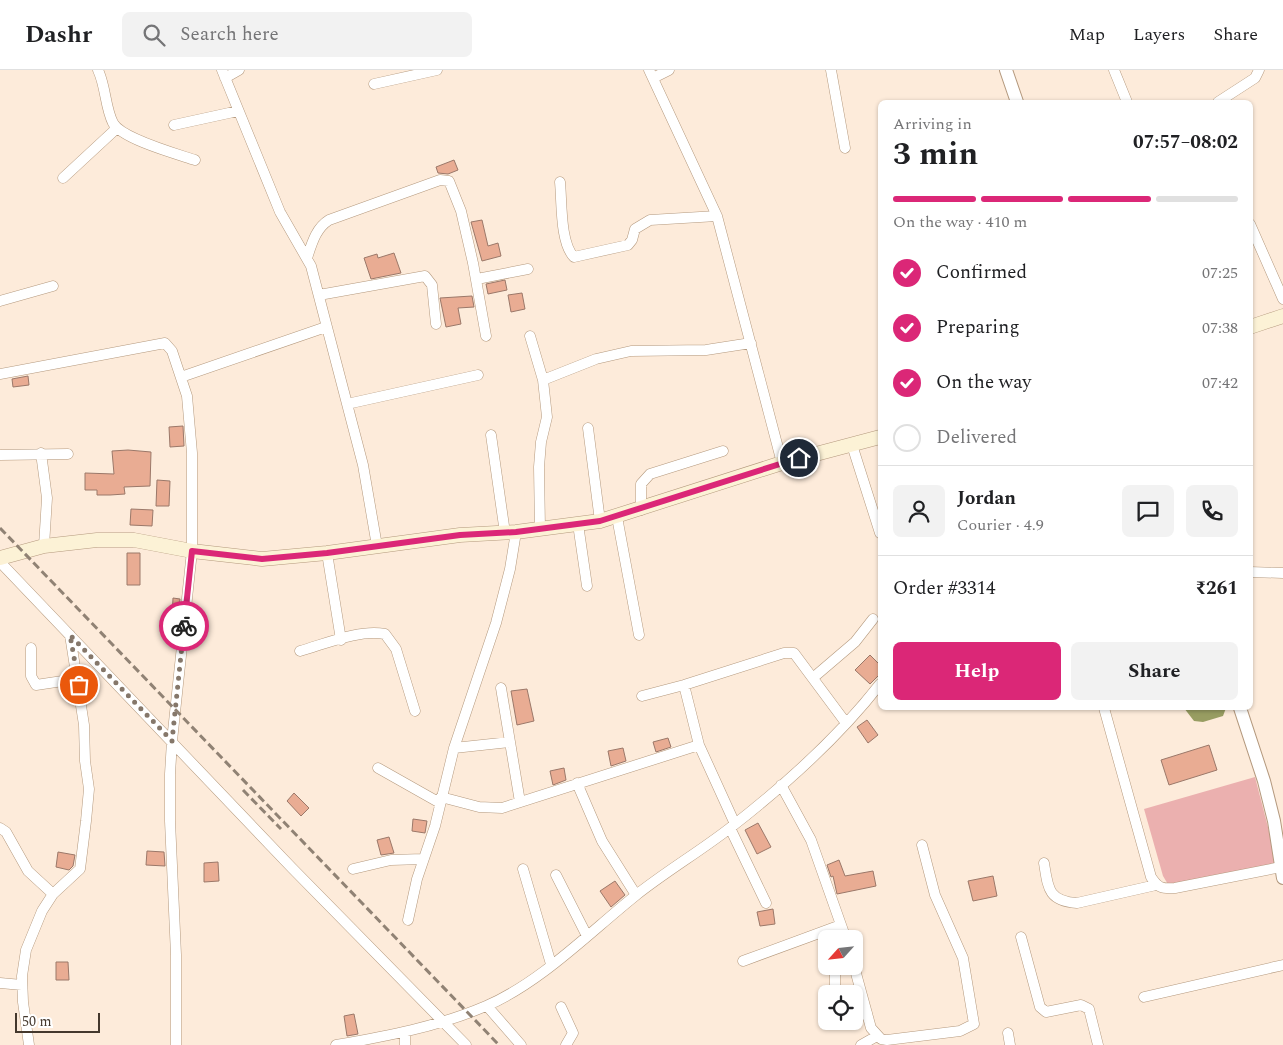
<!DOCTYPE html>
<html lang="en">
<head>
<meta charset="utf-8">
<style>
  :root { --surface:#fff; --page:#f2f2f2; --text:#202124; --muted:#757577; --line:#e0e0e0; --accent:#db2777 }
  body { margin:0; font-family:Spectral,serif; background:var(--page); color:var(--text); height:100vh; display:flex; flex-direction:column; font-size:19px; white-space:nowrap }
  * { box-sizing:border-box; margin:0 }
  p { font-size:16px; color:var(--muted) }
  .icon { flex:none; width:28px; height:28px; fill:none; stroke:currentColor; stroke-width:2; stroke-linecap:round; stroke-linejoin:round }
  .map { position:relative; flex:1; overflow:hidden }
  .panel { position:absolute; left:878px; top:30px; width:375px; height:610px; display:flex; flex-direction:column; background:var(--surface); border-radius:8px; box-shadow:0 1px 4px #0004 }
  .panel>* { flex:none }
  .needle { width:32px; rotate:243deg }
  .controls { position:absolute; left:818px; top:860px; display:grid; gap:10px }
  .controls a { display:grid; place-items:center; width:45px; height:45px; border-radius:8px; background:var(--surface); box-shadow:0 1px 4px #0004; font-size:25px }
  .scale { position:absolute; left:15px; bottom:12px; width:85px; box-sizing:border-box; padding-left:5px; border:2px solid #44382d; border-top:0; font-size:14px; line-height:18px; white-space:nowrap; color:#44382d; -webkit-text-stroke:4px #fff; paint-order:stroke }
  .pin { position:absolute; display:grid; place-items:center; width:42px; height:42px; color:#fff; margin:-21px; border:2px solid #fff; border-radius:50%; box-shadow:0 1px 5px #0007 }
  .courier { position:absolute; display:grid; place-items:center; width:50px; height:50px; margin:-25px; border:4px solid #db2777; border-radius:50%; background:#fff; color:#222; box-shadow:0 1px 6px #0007 }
  .summary em { font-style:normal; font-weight:700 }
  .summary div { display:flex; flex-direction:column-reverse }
  .summary { display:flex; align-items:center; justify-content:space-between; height:85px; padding:0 15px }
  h1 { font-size:32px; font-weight:700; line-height:38px }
  .bar { display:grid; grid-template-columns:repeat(4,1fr); gap:8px 5px; align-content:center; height:60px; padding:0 15px }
  .bar i { height:6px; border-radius:4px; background:var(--line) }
  .bar .selected { background:var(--accent) }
  .bar p { grid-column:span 4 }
  .line { display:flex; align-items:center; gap:12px; padding:0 15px; border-top:1px solid var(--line) }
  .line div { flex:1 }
  .round { display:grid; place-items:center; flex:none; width:52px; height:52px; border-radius:8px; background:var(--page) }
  ol { padding:0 15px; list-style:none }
  li { display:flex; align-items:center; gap:15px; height:55px }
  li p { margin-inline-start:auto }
  li .icon { padding:5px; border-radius:50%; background:var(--accent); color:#fff; stroke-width:4 }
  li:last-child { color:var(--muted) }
  li i { width:28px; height:28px; border:2px solid var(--line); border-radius:50% }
  .action { display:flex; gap:10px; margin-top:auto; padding:10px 15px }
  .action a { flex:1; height:58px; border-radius:8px; background:var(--accent); color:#fff; font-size:20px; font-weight:700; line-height:58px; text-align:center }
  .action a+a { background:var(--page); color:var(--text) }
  header { display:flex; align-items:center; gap:30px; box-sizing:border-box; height:70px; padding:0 25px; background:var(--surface); border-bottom:1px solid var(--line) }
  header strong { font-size:24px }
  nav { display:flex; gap:28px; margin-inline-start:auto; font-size:18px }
  .search { width:350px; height:45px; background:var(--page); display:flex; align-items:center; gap:12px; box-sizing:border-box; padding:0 18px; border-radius:8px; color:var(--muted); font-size:19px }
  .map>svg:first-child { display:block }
  .green { fill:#ebb0af }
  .water { fill:#989d62 }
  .building { fill:#e9ac93; stroke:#9b7869 }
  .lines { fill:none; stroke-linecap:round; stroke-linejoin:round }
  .minor-casing { stroke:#b4997e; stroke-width:11 }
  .tertiary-casing { stroke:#b4997e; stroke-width:14 }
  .secondary-casing { stroke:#b4997e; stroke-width:15 }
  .minor { stroke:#fff; stroke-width:10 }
  .tertiary { stroke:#fff; stroke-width:12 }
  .secondary { stroke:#fcf2d6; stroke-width:14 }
  .rail { stroke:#908274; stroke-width:3; stroke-dasharray:8 4; stroke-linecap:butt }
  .done { stroke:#85776a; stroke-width:5; stroke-dasharray:0 9 }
  .route { stroke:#db2777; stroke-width:6 }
</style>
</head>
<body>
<header>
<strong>Dashr</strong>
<div class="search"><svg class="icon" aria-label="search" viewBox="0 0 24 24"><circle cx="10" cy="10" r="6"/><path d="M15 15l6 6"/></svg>Search here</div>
<nav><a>Map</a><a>Layers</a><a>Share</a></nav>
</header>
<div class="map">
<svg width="1283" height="975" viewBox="0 0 1283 975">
  <rect width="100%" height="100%" fill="#fdebda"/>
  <!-- green -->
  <path class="green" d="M 1255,707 L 1278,796 L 1169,816 L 1163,806 L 1144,739 Z"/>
  <!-- water -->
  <path class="water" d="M 1184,638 L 1226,638 L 1223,646 L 1203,652 L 1194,651 Z"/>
  <!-- building -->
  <path class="building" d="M 454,90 L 458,100 L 448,104 L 438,103 L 436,97 Z
    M 482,150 L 488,176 L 498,173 L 501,186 L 482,191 L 471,152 Z
    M 394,183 L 401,203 L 371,209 L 364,188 L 377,184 L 378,188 Z
    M 505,210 L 507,220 L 488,224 L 486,214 Z
    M 522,223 L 525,239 L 511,242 L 508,225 Z
    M 472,226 L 474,237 L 458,238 L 461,254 L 446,257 L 440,228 Z
    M 28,306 L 29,315 L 13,317 L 12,309 Z
    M 183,356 L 184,376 L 170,377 L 169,357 Z
    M 128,380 L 151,382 L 150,416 L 124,417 L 125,424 L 110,425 L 97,425 L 97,420 L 85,420 L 85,403 L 114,404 L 112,381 Z
    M 157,410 L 170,411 L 169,436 L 156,436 Z
    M 131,439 L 153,440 L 152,456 L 130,455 Z
    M 127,483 L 140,483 L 140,515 L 127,515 Z
    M 173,528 L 180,529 L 176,570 L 171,570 Z
    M 870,585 L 880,595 L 880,604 L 870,614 L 855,600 Z
    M 527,619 L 534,651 L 517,655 L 511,621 Z
    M 867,650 L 878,665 L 868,673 L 857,657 Z
    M 668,668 L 671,677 L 656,682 L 653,672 Z
    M 1209,675 L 1217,700 L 1169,715 L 1161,690 Z
    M 623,678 L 626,691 L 611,696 L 608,681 Z
    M 564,698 L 566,710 L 553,715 L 550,701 Z
    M 294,723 L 309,738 L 301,746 L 287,731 Z
    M 413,749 L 427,751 L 425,763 L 412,761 Z
    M 758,753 L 771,777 L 757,784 L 745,760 Z
    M 389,767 L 394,783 L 381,785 L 377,770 Z
    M 147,781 L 164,782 L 165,796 L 146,795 Z
    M 58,782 L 75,785 L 73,796 L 69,800 L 56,797 Z
    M 839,790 L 845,806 L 873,801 L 876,816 L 837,824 L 833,806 L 831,807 L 827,795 Z
    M 218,792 L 219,811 L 204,812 L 204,793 Z
    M 993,806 L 997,826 L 973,831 L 968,811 Z
    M 615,811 L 625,825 L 611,837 L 600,821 Z
    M 773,839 L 775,854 L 760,856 L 757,842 Z
    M 56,892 L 68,892 L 69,910 L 56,910 Z
    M 354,944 L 358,964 L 347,966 L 344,946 Z"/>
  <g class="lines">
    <defs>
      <path id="minor" d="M 98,0 C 106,17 105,37 113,53 C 122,69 177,84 195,90
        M 222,0 L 280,142 L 311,196 L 363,395 L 377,476
        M 649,0 L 717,146 L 782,393
        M 831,0 L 845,78
        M 1114,0 L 1127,32
        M 225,8 L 239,0
        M 653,8 L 669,0
        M 374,14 L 437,0
        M 1218,32 L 1255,8 L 1259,0
        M 174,55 L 238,41
        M 63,108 L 117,58
        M 560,112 C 562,132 560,173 574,187 L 628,175 L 632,170 L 635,159 L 650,150 L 717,146
        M 1250,154 L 1283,229
        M 307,188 C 312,173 316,158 329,150 L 440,110 L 449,111 L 461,141 L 473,193 L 486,266
        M 477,209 L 528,199
        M 319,225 L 425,206 L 432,215 L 436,254
        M 0,231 L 53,216
        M 530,266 L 543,310 L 547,347 L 541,372 L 539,397 L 540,459
        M 0,304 L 165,273 L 172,281 L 187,326 L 192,383 L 192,481 L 172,671 L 170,704 L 170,751 L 176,885 L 176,975
        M 181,307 L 326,257
        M 543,310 L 596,289 L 631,281 L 706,280 L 751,273
        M 347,334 L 478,305
        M 588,358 L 600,451
        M 491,365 L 505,463
        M 852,375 L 880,463
        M 41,383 L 47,428 L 44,476
        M 0,385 L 68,384
        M 641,440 L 641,414 L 650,404 L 723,381
        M 617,447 L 639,565
        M 578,454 L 587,516
        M 327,483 L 341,570
        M 0,492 L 292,798 L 466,975
        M 1250,502 L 1283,503
        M 31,578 L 31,606 L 36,615 L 76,609
        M 300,581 C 325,574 359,559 385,564 L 396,579 L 415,641
        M 814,607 L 855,572 L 873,549
        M 684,615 L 699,675 L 735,754
        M 501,618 L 520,732
        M 642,626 L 684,615 L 784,583 L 794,583 L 846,653
        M 1104,638 L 1151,807 C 1158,818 1162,819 1175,818 L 1281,797
        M 454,678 L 510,672
        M 378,698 L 440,733
        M 577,713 L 602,771 L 636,825
        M 781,715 L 811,770 L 846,869
        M 441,727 L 479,737 L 502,738 L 699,675
        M 0,758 L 6,762 L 28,801 L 53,824
        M 730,758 L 766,833
        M 1044,793 C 1048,818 1048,831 1077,833 L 1156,815
        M 353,799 L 391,790 L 423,789
        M 523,799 L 551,894
        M 556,805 L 587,866
        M 408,850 L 417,809 L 435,756 L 454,678 L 496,553 L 510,499 L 516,462
        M 1021,867 L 1040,937 L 1046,942 L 1081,935 L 1089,939 L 1098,975
        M 743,891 L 841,855
        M 854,896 L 871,958 L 881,969 L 887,970 L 960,961 L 974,954 L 963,888 L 935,825 L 922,775
        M 835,905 L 835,924
        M 0,913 L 22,915
        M 1144,927 L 1283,895
        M 487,936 L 521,975
        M 561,937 L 573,963 L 566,975
        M 854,947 L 867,943
        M 1008,963 L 1010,975
        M 29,975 L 23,932 L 22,906 L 26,880 L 42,841 L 53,824 L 80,799 L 86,751 L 89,719 L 85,691 L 84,655 L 70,565
        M 336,975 C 387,966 437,957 486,936 C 540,913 589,863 635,826 C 665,802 699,782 730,758 C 784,716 838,668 880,614
        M 405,975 L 405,963
        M 861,975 L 877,966"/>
      <path id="tertiary" d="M 1006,0 L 1017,32
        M 1240,638 L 1264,711 L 1274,751 L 1283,808"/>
      <path id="secondary" d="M 1250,257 L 1283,246
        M 0,488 L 44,476 L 97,470 L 134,470 L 192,481 L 262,489 L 327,483 L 460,465 L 516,462 L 600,451 L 782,393 L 880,367"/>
    </defs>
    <!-- minor casing -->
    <use href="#minor" class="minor-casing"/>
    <!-- tertiary casing -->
    <use href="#tertiary" class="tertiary-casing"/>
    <!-- secondary casing -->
    <use href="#secondary" class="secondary-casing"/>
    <!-- minor -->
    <use href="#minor" class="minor"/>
    <!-- tertiary -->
    <use href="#tertiary" class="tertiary"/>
    <!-- secondary -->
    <use href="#secondary" class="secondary"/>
    <!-- rail -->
    <path class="rail" d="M 0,458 L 499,975
      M 243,720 L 281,759"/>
  </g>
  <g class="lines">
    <!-- done -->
    <path class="done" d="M 79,615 L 70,565 L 172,671 L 184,556"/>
    <!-- route -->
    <path class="route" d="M 184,556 L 192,481 L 262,489 L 327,483 L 460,465 L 516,462 L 600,451 L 799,388"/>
  </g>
</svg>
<div class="controls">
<a><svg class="needle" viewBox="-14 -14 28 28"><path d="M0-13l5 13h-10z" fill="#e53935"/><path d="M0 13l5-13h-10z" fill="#757577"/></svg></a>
<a><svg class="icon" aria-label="locate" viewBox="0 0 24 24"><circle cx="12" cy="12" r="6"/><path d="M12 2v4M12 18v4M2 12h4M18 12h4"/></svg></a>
</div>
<div class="scale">50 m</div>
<div class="pin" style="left:79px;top:615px;background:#ea580c"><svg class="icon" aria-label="bag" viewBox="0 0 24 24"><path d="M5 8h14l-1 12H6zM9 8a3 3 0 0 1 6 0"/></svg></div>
<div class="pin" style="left:799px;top:388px;background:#1f2937"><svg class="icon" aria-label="home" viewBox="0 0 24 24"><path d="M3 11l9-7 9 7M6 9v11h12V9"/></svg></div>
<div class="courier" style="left:184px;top:556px"><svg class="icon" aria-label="bike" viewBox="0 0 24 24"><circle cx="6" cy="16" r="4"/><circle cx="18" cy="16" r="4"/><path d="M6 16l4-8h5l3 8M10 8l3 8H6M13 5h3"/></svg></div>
<section class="panel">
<div class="summary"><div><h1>3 min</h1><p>Arriving in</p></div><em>07:57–08:02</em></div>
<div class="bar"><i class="selected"></i><i class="selected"></i><i class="selected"></i><i></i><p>On the way · 410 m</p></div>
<ol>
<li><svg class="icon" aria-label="check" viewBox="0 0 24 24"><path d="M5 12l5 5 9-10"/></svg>Confirmed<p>07:25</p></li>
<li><svg class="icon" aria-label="check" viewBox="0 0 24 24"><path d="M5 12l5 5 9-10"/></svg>Preparing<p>07:38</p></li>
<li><svg class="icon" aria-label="check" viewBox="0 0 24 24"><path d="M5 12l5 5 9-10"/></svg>On the way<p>07:42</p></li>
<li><i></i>Delivered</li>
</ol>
<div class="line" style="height:90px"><a class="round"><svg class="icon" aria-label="person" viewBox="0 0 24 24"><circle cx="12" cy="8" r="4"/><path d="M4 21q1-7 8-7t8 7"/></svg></a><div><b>Jordan</b><p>Courier · 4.9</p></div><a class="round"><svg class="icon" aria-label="chat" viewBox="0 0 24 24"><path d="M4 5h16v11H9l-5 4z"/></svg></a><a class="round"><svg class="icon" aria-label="phone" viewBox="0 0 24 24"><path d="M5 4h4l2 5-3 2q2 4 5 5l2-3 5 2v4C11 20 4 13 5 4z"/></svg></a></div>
<div class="line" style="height:65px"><div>Order #3314</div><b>₹261</b></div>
<div class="action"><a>Help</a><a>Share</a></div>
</section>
</div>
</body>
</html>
